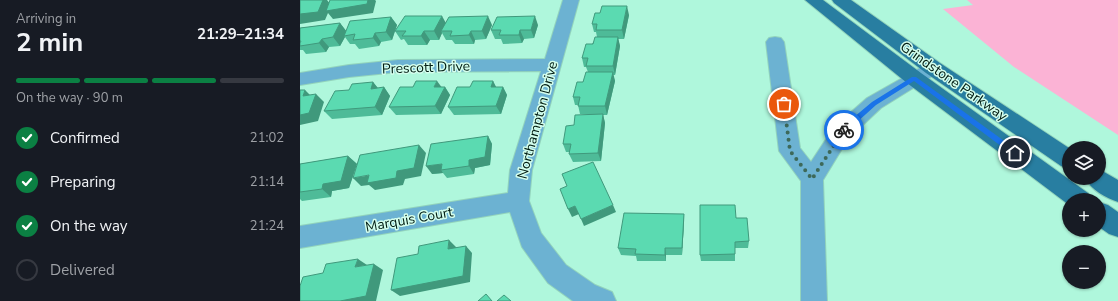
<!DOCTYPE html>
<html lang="en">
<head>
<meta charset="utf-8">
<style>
  :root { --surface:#171b24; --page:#242831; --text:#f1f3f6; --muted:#9ea1a6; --line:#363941; --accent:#0b8043 }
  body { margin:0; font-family:"Nunito Sans",sans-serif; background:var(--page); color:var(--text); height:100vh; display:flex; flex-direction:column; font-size:15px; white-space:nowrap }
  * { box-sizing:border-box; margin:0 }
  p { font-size:13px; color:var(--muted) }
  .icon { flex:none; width:22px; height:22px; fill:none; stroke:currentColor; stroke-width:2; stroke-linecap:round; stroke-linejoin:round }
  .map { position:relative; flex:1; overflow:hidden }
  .side { display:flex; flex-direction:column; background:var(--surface); width:300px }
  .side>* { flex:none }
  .tools { position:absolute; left:762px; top:141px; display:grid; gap:8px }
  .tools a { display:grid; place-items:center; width:44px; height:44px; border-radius:50%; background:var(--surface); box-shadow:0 1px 3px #0004; font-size:20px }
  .pin { position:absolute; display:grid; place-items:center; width:34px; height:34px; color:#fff; margin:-17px; border:2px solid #fff; border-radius:50%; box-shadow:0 1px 4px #0007 }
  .courier { position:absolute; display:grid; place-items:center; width:40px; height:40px; margin:-20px; border:3px solid #1a73e8; border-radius:50%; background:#fff; color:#222; box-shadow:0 1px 5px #0007 }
  .headline em { font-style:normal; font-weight:700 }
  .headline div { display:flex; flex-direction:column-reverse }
  .headline { display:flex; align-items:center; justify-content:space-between; height:68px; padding:0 16px }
  h1 { font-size:26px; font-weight:700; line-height:30px }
  .bar { display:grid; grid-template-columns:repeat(4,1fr); gap:6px 4px; align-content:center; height:48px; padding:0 16px }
  .bar i { height:5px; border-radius:3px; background:var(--line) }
  .bar .active { background:var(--accent) }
  .bar p { grid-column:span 4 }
  ol { padding:0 16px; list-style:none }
  li { display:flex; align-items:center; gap:12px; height:44px }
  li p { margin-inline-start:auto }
  li .icon { padding:4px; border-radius:50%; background:var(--accent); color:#fff; stroke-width:4 }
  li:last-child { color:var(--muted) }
  li i { width:22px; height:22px; border:2px solid var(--line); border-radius:50% }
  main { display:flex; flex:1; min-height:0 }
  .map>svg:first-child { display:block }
  .green { fill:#fbb3d5 }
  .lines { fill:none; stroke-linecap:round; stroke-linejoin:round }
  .minor-casing { stroke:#93d4bc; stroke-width:2 }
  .major-casing { stroke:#93d4bc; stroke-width:2 }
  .minor { fill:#6cb2d2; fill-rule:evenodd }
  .major { fill:#287ea1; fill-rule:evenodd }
  .wall { fill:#4ebb98 }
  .shaded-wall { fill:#40997c }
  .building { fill:#5bdab1; stroke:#40997c }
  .route { fill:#1a73e8 }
  .done { stroke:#3d6959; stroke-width:4; stroke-dasharray:0 7.2 }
  .labels { text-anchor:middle; stroke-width:3; stroke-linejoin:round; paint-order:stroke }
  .street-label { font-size:14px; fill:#001c13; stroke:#d4feed }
</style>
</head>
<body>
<main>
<section class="side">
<div class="headline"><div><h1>2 min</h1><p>Arriving in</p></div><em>21:29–21:34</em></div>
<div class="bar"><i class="active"></i><i class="active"></i><i class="active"></i><i></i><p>On the way · 90 m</p></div>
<ol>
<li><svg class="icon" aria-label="check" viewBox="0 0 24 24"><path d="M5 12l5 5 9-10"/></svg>Confirmed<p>21:02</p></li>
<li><svg class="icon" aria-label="check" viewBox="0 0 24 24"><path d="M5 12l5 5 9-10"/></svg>Preparing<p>21:14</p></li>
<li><svg class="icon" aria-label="check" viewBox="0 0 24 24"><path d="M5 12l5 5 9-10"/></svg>On the way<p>21:24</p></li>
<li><i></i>Delivered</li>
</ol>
</section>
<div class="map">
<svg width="818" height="301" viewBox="0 0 818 301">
  <rect width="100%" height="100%" fill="#aff7dc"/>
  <!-- green -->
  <path class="green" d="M 667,0 L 818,0 L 818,135 L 714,67 L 643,9 L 673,5 Z"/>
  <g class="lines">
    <defs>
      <path id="minor" d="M 263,0 L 279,0 L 232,170 L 229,201 L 241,233 L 266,265 L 295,285 L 312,292 L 316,301 L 273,301 L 248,283 L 222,247 L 210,212 L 0,248 L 0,226 L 208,193 L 210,170 L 241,71 L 98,72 L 49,77 L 0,85 L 0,73 L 49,65 L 98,60 L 245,59 Z
        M 475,37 L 481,38 L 484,42 L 500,148 L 511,162 L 534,127 L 567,98 L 627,64 L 633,62 L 639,64 L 642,68 L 639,72 L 581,108 L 548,139 L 523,180 L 527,301 L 501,301 L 501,181 L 479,151 L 466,42 L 469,38 Z"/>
      <path id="major" d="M 505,0 L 523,0 L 621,73 L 788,193 L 792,200 L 769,200 L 769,205 L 607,83 Z
        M 532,0 L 551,0 L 640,63 L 769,148 L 769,169 L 761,166 L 626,73 L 534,3 Z
        M 799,169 L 818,180 L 818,202 C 806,198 791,190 785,178 L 799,178 Z
        M 799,202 L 808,205 L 818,212 L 818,237 L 809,234 L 799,227 Z"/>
    </defs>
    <!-- minor casing -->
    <use href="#minor" class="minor-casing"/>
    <!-- major casing -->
    <use href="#major" class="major-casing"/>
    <!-- minor -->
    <use href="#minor" class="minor"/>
    <!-- major -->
    <use href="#major" class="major"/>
  </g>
  <!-- wall -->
  <path class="wall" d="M 329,15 L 324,39 L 318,39 L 320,46 L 315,75 L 313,75 L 315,81 L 307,115 L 303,115 L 305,123 L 301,161 L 273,162 L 269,154 L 270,152 L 266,152 L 263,144 L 274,125 L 292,115 L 280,114 L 278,105 L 275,105 L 273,97 L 283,82 L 288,72 L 286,67 L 284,67 L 282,58 L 297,37 L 296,32 L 294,32 L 292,24 Z
    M 91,17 L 97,25 L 92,40 L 81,42 L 79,46 L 59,49 L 55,44 L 50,44 L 45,37 L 40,46 L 29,47 L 26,52 L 6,54 L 3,50 L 0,50 L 0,28 L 40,23 L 46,31 Z
    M 146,23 L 192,25 L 186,39 L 175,40 L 174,44 L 155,44 L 152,40 L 146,40 L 142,33 L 139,40 L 130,40 L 127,45 L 108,45 L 104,39 L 101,40 L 95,31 Z
    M 238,25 L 234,38 L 224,39 L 222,43 L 203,44 L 201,39 L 195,39 L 191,30 Z
    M 193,81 L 196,87 L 203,87 L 207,95 L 201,114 L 154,115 L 148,107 Z
    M 73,82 L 78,88 L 84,87 L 90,96 L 82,115 L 32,119 L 24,111 L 49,90 Z
    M 141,87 L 145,87 L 150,95 L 141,114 L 96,115 L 89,107 Z
    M 188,136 L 192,144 L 190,165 L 175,168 L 174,174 L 147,178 L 143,173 L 132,174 Z
    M 48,156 L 57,164 L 49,188 L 32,191 L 31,197 L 2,201 L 0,199 L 0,164 Z
    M 384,214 L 384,222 L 382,255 L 366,255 L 366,261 L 337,261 L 336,256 L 321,255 L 318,248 Z
    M 436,218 L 449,241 L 448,248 L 435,248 L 435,261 L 401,261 L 400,255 Z"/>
  <!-- shaded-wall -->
  <path class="shaded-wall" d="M 23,0 L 27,0 L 31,5 L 68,0 L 75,0 L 76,1 L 73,13 L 33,19 L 28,13 L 25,20 L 0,24 L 0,14 Z
    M 327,6 L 329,15 L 324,39 L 322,30 Z
    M 142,16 L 147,25 L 141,31 L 142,33 L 139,40 L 134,31 Z
    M 188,16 L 192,25 L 186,39 L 182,31 Z
    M 235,16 L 238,25 L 234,38 L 231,30 Z
    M 91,17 L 97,25 L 92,40 L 86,32 Z
    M 40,23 L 47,32 L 44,36 L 45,37 L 40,46 L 33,37 Z
    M 220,30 L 224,39 L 222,43 L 219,35 Z
    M 124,31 L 130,40 L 127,45 L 121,36 Z
    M 171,31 L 175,40 L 174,44 L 169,35 Z
    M 75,33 L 81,42 L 79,46 L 73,38 Z
    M 318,37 L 320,46 L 315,75 L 313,66 Z
    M 22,39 L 29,47 L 26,52 L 19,43 Z
    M 313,72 L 315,81 L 307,115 L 305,106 Z
    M 137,81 L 143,89 L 134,87 Z
    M 193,81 L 197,89 L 191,87 Z
    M 73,82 L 80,91 L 71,89 Z
    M 84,87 L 90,96 L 82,115 L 75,107 Z
    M 145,87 L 150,95 L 141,114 L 135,106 Z
    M 203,87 L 207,95 L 201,114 L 196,106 Z
    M 5,90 L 13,98 L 3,96 Z
    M 16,94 L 24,102 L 18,121 L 0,125 L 0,115 Z
    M 303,114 L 305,123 L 301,161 L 298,153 Z
    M 188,136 L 192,144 L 190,165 L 175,168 L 174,174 L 169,166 L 169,160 Z
    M 119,145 L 126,153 L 121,176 L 105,179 L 103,185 L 75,190 L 69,185 L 61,186 L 53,178 L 97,171 Z
    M 48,156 L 57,164 L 49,188 L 32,191 L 31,197 L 22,189 L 23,184 Z
    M 142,164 L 141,170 L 143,173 L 132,174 L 126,166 Z
    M 313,205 L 316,212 L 284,226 L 281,219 Z
    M 275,206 L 279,214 L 272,217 L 268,209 Z
    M 384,214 L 384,222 L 382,255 L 382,248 Z
    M 149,240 L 156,247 L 155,256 L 148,249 Z
    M 166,246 L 172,253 L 170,282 L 100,296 L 91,290 Z
    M 365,248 L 366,255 L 366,261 L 365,255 Z
    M 58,259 L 67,265 L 55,267 Z
    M 74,264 L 83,270 L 76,301 L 40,301 Z"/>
  <!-- building -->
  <path class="building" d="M 0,0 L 23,0 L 18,12 L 0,14 Z
    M 30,0 L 68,0 L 67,4 L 26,11 Z
    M 302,6 L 327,6 L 322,30 L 296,30 L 297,24 L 292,24 L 295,13 L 300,13 Z
    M 105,16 L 142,16 L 134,31 L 124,31 L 121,36 L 102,36 L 106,31 L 95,31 Z
    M 188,16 L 182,31 L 171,31 L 169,35 L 150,36 L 152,31 L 141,31 L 149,17 Z
    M 235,16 L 231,30 L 220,30 L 219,35 L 199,35 L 201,30 L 191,30 L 197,17 Z
    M 91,17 L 86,32 L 75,33 L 73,38 L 53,40 L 55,34 L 44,36 L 50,21 Z
    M 40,23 L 33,37 L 22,39 L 19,43 L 0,46 L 0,43 L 1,41 L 0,41 L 0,28 Z
    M 295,37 L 318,37 L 313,66 L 286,66 L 288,58 L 282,58 L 286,44 L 293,44 Z
    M 286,72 L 313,72 L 305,106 L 278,106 L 280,97 L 273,97 L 277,82 L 283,82 Z
    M 116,81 L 137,81 L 134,87 L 145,87 L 135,106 L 89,107 L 100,87 L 113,87 Z
    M 173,81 L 193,81 L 191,87 L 203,87 L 196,106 L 148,107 L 157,87 L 170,87 Z
    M 73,82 L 71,89 L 84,87 L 75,107 L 24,111 L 35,91 L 49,90 L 52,84 Z
    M 0,90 L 5,90 L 3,96 L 16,94 L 9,113 L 0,115 Z
    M 303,114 L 298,153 L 269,154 L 271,144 L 263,144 L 266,126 L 274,125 L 275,115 Z
    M 188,136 L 185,157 L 169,160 L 169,166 L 141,170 L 142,164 L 126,166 L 131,144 Z
    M 119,145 L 114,168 L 97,171 L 96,178 L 67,183 L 69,175 L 53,178 L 60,155 Z
    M 48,156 L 41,181 L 23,184 L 22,189 L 0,192 L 0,164 Z
    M 293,162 L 313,205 L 281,219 L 275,206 L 268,209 L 260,189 L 267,186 L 262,174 Z
    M 400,205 L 435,205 L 436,218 L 447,218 L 449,241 L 435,242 L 435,254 L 400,255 Z
    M 324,213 L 384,214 L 382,248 L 365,248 L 365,255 L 335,254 L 336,249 L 318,248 Z
    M 149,240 L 148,249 L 166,246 L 163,276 L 91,290 L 97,258 L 118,254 L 119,246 Z
    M 58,259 L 55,267 L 74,264 L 66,296 L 40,301 L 0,301 L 0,286 L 3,277 L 23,273 L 26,264 Z
    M 186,294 L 192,301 L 178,301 Z
    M 204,295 L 211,301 L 197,301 Z"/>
  <!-- route -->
  <path class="route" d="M 612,77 L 616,77 L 718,151 L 718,155 L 713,155 L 614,81 L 576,105 L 546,132 L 541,132 L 541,128 L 572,102 Z"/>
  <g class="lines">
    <!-- done -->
    <path class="done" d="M 484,104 L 490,151 L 512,179 L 544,130"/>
  </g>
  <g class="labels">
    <!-- street labels -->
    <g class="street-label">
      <text transform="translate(126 67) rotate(-2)" y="5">Prescott Drive</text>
      <text transform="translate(654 81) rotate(35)" y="5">Grindstone Parkway</text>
      <text transform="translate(237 120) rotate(-75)" y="5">Northampton Drive</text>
      <text transform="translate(109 219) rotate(-10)" y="5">Marquis Court</text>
    </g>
  </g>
</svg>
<div class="tools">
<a><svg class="icon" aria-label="layers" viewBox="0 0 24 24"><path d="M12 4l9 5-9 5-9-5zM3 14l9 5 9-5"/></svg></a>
<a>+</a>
<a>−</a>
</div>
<div class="pin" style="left:484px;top:104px;background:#ea580c"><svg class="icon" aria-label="bag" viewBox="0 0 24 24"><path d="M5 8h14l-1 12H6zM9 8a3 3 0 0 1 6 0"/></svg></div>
<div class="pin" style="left:715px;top:153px;background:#1f2937"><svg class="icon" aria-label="home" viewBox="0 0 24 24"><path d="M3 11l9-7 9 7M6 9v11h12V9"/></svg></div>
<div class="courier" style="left:544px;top:130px"><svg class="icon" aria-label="bike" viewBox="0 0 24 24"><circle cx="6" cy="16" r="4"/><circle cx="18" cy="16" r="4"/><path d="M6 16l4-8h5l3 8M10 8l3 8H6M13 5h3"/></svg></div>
</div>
</main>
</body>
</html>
